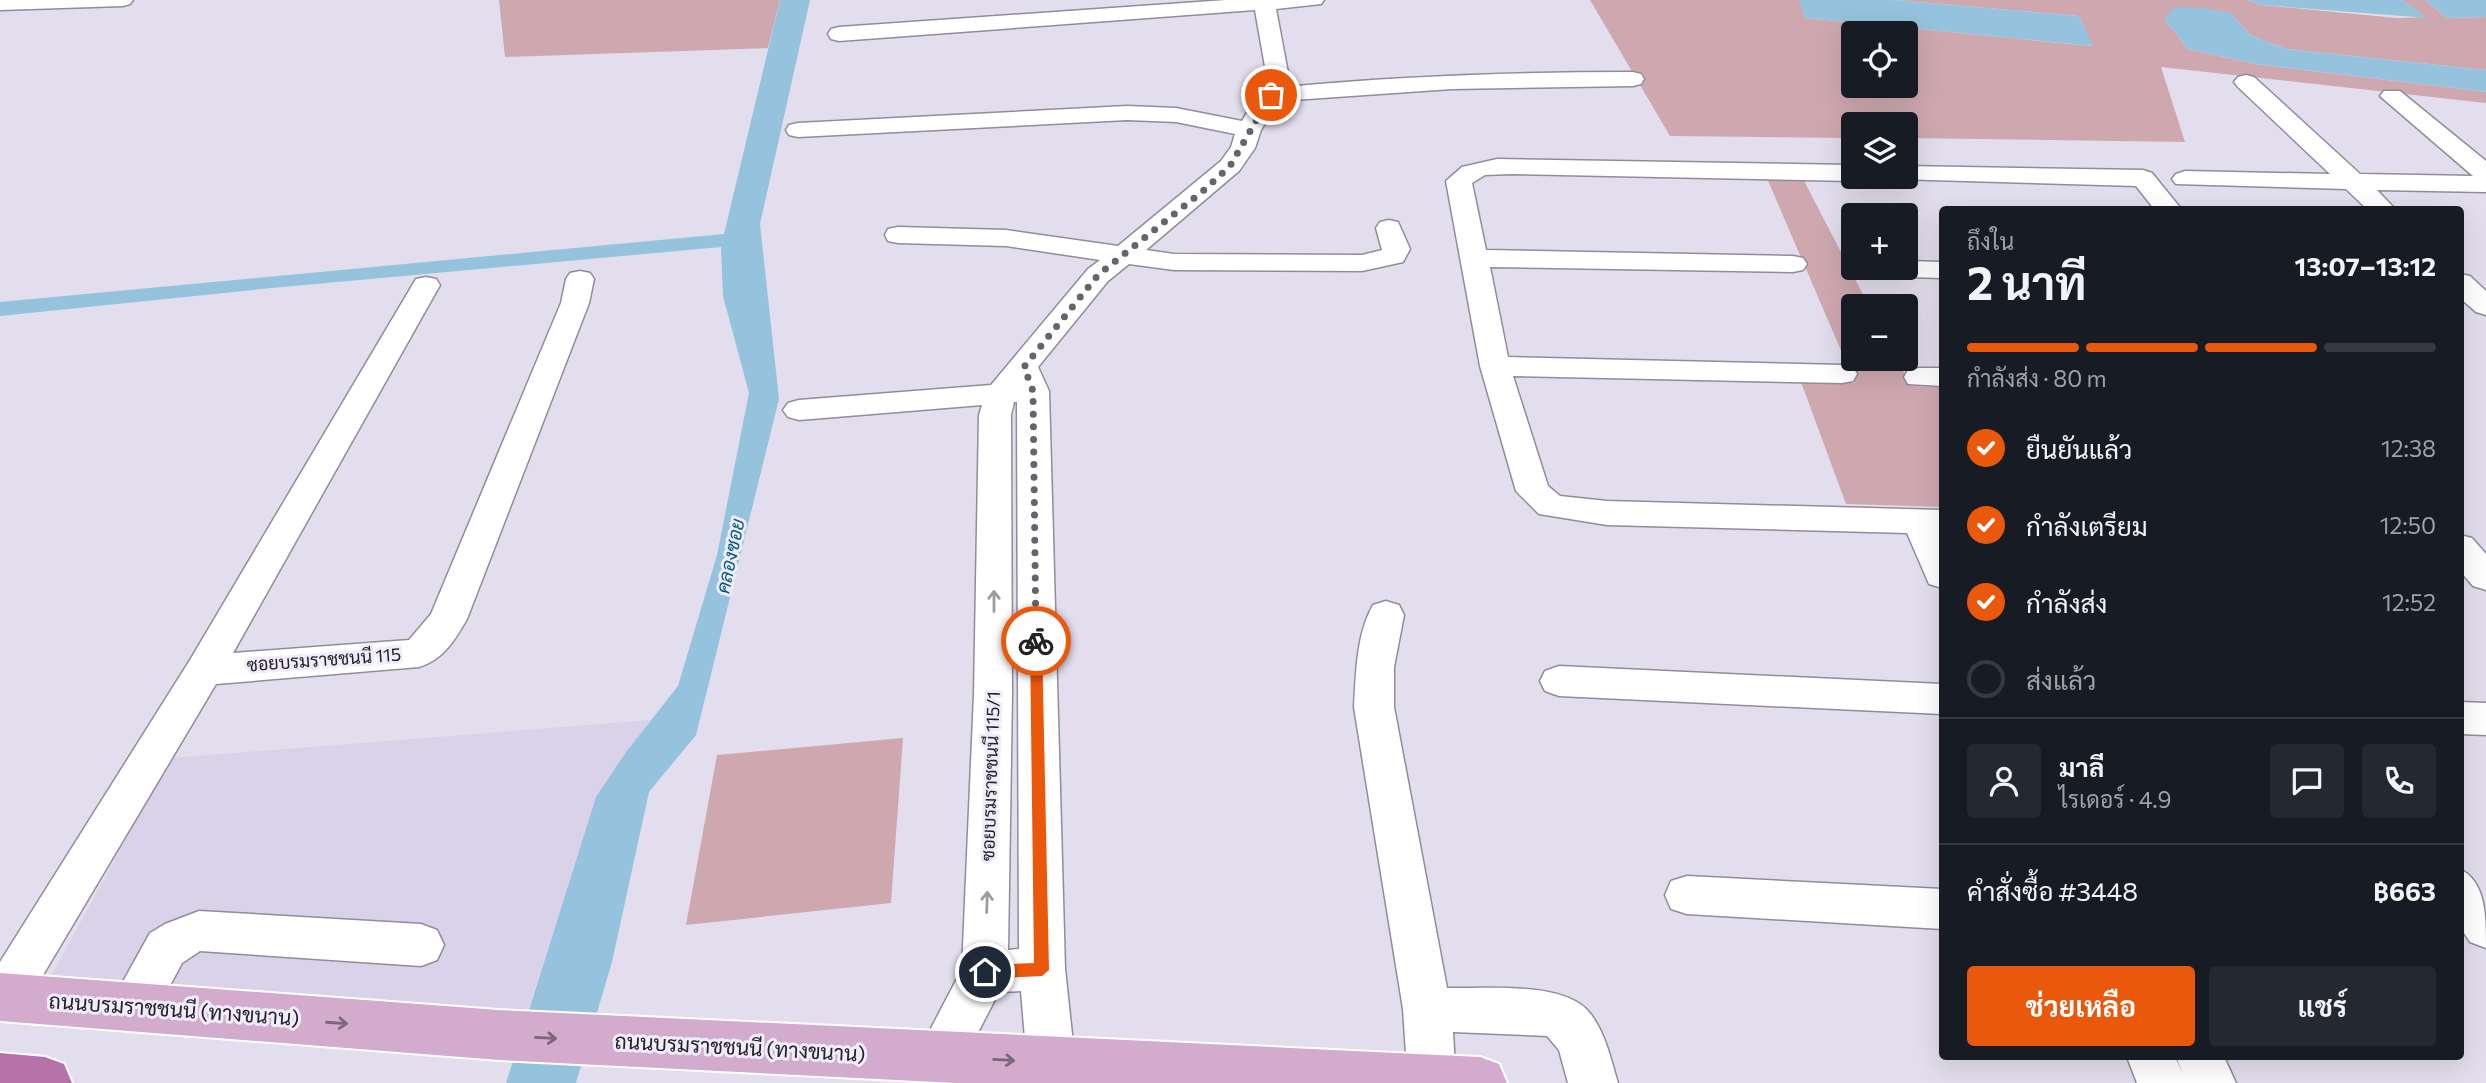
<!DOCTYPE html>
<html lang="th">
<head>
<meta charset="utf-8">
<style>
  :root { --surface:#171b24; --page:#242831; --text:#f1f3f6; --muted:#9ea1a6; --line:#363941; --accent:#ea580c }
  body { margin:0; font-family:Commissioner,Sarabun,sans-serif; background:var(--page); color:var(--text); height:100vh; display:flex; flex-direction:column; font-size:26px; white-space:nowrap }
  * { box-sizing:border-box; margin:0 }
  p { font-size:23px; color:var(--muted) }
  .icon { flex:none; width:38px; height:38px; fill:none; stroke:currentColor; stroke-width:2; stroke-linecap:round; stroke-linejoin:round }
  .map { position:relative; flex:1; overflow:hidden }
  .sheet { position:absolute; left:1939px; top:206px; width:525px; height:854px; display:flex; flex-direction:column; background:var(--surface); border-radius:7px; box-shadow:0 7px 28px #0002 }
  .sheet>* { flex:none }
  .fabs { position:absolute; left:1841px; top:21px; display:grid; gap:14px }
  .fabs a { display:grid; place-items:center; width:77px; height:77px; border-radius:7px; background:var(--surface); box-shadow:0 7px 28px #0002; font-size:35px }
  .pin { position:absolute; display:grid; place-items:center; width:60px; height:60px; color:#fff; margin:-30px; border:4px solid #fff; border-radius:50%; box-shadow:0 2px 7px #0007 }
  .courier { position:absolute; display:grid; place-items:center; width:70px; height:70px; margin:-35px; border:5px solid #ea580c; border-radius:50%; background:#fff; color:#222; box-shadow:0 2px 9px #0007 }
  .headline em { font-style:normal; font-weight:700 }
  .headline div { display:flex; flex-direction:column-reverse }
  .headline { display:flex; align-items:center; justify-content:space-between; height:119px; padding:0 28px }
  h1 { font-size:46px; font-weight:700; line-height:52px }
  .bar { display:grid; grid-template-columns:repeat(4,1fr); gap:10px 7px; align-content:center; height:84px; padding:0 28px }
  .bar i { height:9px; border-radius:5px; background:var(--line) }
  .bar .current { background:var(--accent) }
  .bar p { grid-column:span 4 }
  .line { display:flex; align-items:center; gap:18px; padding:0 28px; border-top:2px solid var(--line) }
  .line div { flex:1 }
  .round { display:grid; place-items:center; flex:none; width:74px; height:74px; border-radius:7px; background:var(--page) }
  ol { padding:0 28px; list-style:none }
  li { display:flex; align-items:center; gap:21px; height:77px }
  li p { margin-inline-start:auto }
  li .icon { padding:7px; border-radius:50%; background:var(--accent); color:#fff; stroke-width:4 }
  li:last-child { color:var(--muted) }
  li i { width:38px; height:38px; border:4px solid var(--line); border-radius:50% }
  .cta { display:flex; gap:14px; margin-top:auto; padding:14px 28px }
  .cta a { flex:1; height:80px; border-radius:7px; background:var(--accent); color:#fff; font-size:28px; font-weight:700; line-height:80px; text-align:center }
  .cta a+a { background:var(--page); color:var(--text) }
  .map>svg:first-child { display:block }
  .built { fill:#d9d2e8 }
  .green { fill:#cfa8af; fill-rule:evenodd }
  .water { fill:#95c3dd }
  .lines { fill:none; stroke-linecap:round; stroke-linejoin:round }
  .minor-casing { stroke:#908c9a; stroke-width:3 }
  .major-casing { stroke:#fff; stroke-width:4 }
  .highway-casing { stroke:#fff; stroke-width:4 }
  .minor { fill:#fff; fill-rule:evenodd }
  .major { fill:#d3abcc; fill-rule:evenodd }
  .highway { fill:#b673aa; fill-rule:evenodd }
  .oneway { stroke:#9c9b9d }
  .oneway2 { stroke:#7b6679 }
  .route { fill:#ea580c }
  .done { stroke:#66636c; stroke-width:7; stroke-dasharray:0 12.6 }
  .labels { text-anchor:middle; stroke-width:6; stroke-linejoin:round; paint-order:stroke }
  .street-label { font-size:18px; fill:#232126; stroke:#f0ecfb }
  .water-label { font-size:19px; font-style:italic; fill:#005a7c; stroke:#f0ecfb }
  .near-street-label { font-size:21px; fill:#232126; stroke:#f0ecfb }
</style>
</head>
<body>
<div class="map">
<svg width="2486" height="1083" viewBox="0 0 2486 1083">
  <rect width="100%" height="100%" fill="#e3deed"/>
  <!-- built -->
  <path class="built" d="M 651,720 L 626,752 L 596,798 L 527,1013 L 47,983 L 171,758 Z"/>
  <!-- green -->
  <path class="green" d="M 499,0 L 780,0 L 768,48 L 505,57 Z
    M 1590,0 L 1799,0 L 1806,18 L 2092,46 L 2079,16 L 1895,0 L 2247,0 L 2262,5 L 2397,18 L 2426,17 L 2402,0 L 2425,0 L 2447,18 L 2486,17 L 2486,70 L 2286,49 L 2250,35 L 2231,13 L 2164,19 L 2188,49 L 2255,64 L 2486,92 L 2486,103 L 2161,67 L 2185,142 L 1906,138 L 1906,124 L 1853,124 L 1853,138 L 1670,136 ZM 1853,33 L 1906,33 L 1906,86 L 1853,86 Z
    M 1766,176 L 1802,177 L 1869,306 L 1853,306 L 1853,359 L 1897,359 L 1911,386 L 1942,387 L 1942,507 L 1846,504 L 1801,382 L 1855,383 Z
    M 903,738 L 891,903 L 686,925 L 717,755 Z"/>
  <!-- water -->
  <path class="water" d="M 780,0 L 810,0 L 760,224 L 779,399 L 696,735 L 649,792 L 612,962 L 576,1083 L 506,1083 L 596,797 L 626,752 L 678,686 L 717,555 L 749,393 L 723,296 L 721,247 L 272,288 L 0,316 L 0,302 L 724,234 Z
    M 1799,0 L 1895,0 L 2079,16 L 2093,46 L 1805,18 Z
    M 2247,0 L 2402,0 L 2428,18 L 2262,5 Z
    M 2425,0 L 2486,0 L 2486,17 L 2447,18 Z
    M 2175,7 L 2204,8 L 2231,13 L 2250,35 L 2286,49 L 2486,70 L 2486,92 L 2255,64 L 2188,49 L 2164,19 Z"/>
  <g class="lines">
    <defs>
      <path id="minor" d="M 0,0 L 133,0 L 130,4 L 123,6 L 0,10 Z
        M 1226,0 L 1324,0 L 1321,4 L 1276,9 L 1289,78 L 1286,87 C 1401,76 1517,72 1633,72 L 1641,74 L 1644,79 L 1641,84 L 1633,86 L 1452,89 L 1279,101 L 1261,130 L 1255,148 L 1239,171 L 1146,250 L 1174,254 L 1362,255 L 1382,250 L 1376,228 L 1380,222 L 1389,220 L 1398,222 L 1410,249 L 1403,262 L 1362,271 L 1174,270 L 1129,264 L 1108,281 L 1038,367 L 1049,391 L 1065,969 L 1075,1062 L 1068,1079 C 1055,1083 1047,1083 1034,1079 L 1027,1062 L 1021,991 L 999,992 L 957,1073 L 940,1080 L 923,1073 L 916,1057 L 962,969 L 974,694 L 979,415 L 982,405 L 799,420 L 788,417 L 783,410 L 788,403 L 799,400 L 991,385 L 1088,269 L 1100,260 L 1006,246 L 898,243 L 888,241 L 885,235 L 888,229 L 898,227 L 1006,230 L 1118,246 L 1221,161 L 1231,147 L 1235,134 L 1176,122 L 1127,120 L 798,137 L 789,135 L 786,130 L 789,125 L 798,123 L 1127,106 L 1176,108 L 1242,121 L 1267,78 L 1255,10 L 839,41 L 831,39 L 828,34 L 831,29 L 839,27 ZM 1014,402 L 1017,402 L 1019,949 L 1008,950 L 1012,694 L 1011,415 Z
        M 2246,75 L 2254,77 L 2360,174 L 2473,176 L 2380,96 L 2384,91 L 2400,91 L 2486,161 L 2486,192 L 2377,190 L 2396,210 L 2368,210 L 2346,189 L 2176,184 L 2172,179 L 2176,174 L 2185,171 L 2330,174 L 2238,87 L 2234,82 L 2238,77 Z
        M 1497,159 L 1853,165 L 1853,177 L 1862,178 L 1853,181 L 1512,174 L 1485,175 L 1472,183 L 1486,250 L 1793,256 L 1803,258 L 1807,264 L 1803,270 L 1793,272 L 1490,267 L 1508,357 L 1842,365 L 1853,367 L 1857,374 L 1853,381 L 1842,383 L 1513,376 L 1548,486 L 1560,496 L 1607,501 L 1942,510 L 1942,588 L 1929,584 L 1907,533 L 1607,525 L 1539,514 L 1516,491 L 1480,366 L 1446,181 L 1462,167 Z
        M 1906,166 L 2143,170 L 2152,173 L 2182,210 L 2155,210 L 2136,186 L 1897,179 L 1895,177 L 1906,177 Z
        M 1906,261 L 1942,262 L 1942,278 L 1874,276 L 1864,274 L 1860,268 L 1906,268 Z
        M 580,271 L 590,273 L 594,279 L 589,303 L 467,619 C 455,640 443,660 419,667 L 216,684 L 21,1012 L 4,1019 L 0,1017 L 0,962 L 190,660 L 416,279 L 426,277 L 436,279 L 440,285 L 233,653 L 409,640 L 431,614 L 561,303 L 566,279 L 570,273 Z
        M 2460,274 L 2470,276 L 2486,291 L 2486,315 L 2476,312 L 2460,298 Z
        M 1919,368 L 1942,368 L 1942,386 L 1908,384 L 1904,377 L 1908,370 Z
        M 2460,535 L 2472,538 L 2486,554 L 2486,590 L 2473,586 L 2460,571 Z
        M 1386,601 L 1399,605 L 1404,615 L 1394,667 L 1394,707 L 1447,988 C 1485,989 1563,981 1589,1012 C 1605,1031 1611,1060 1618,1083 L 1568,1083 L 1559,1050 L 1547,1036 L 1453,1032 L 1456,1083 L 1408,1083 L 1403,1009 L 1354,707 C 1356,674 1356,635 1373,605 Z
        M 1559,666 L 1942,684 L 1942,714 L 1559,696 L 1545,691 L 1540,681 L 1545,671 Z
        M 2460,702 L 2486,703 L 2486,735 L 2460,734 Z
        M 2460,869 C 2486,882 2486,916 2486,948 L 2470,942 L 2460,927 Z
        M 1687,876 L 1942,889 L 1942,929 L 1687,914 L 1671,909 L 1665,895 L 1671,881 Z
        M 199,911 L 421,924 L 437,930 L 444,945 L 437,960 L 421,966 L 200,951 L 182,963 L 150,1023 L 133,1029 L 116,1023 L 109,1007 L 150,933 L 165,924 Z
        M 2127,1057 L 2175,1057 L 2183,1074 L 2176,1057 L 2224,1057 L 2236,1083 L 2137,1083 Z"/>
      <path id="major" d="M 0,973 L 499,1010 L 1480,1057 L 1499,1064 L 1507,1083 L 956,1083 L 499,1060 L 0,1021 Z"/>
      <path id="highway" d="M 0,1053 L 45,1057 L 64,1064 L 72,1083 L 0,1083 Z"/>
    </defs>
    <!-- minor casing -->
    <use href="#minor" class="minor-casing"/>
    <!-- major casing -->
    <use href="#major" class="major-casing"/>
    <!-- highway casing -->
    <use href="#highway" class="highway-casing"/>
    <!-- minor -->
    <use href="#minor" class="minor"/>
    <!-- major -->
    <use href="#major" class="major"/>
    <!-- highway -->
    <use href="#highway" class="highway"/>
  </g>
  <!-- one-way arrows -->
  <defs><path id="oneway-shaft" d="M-6 0H5M1.5-3L5.5 0L1.5 3" fill="none" stroke-width="1.6" stroke-linecap="round" stroke-linejoin="round" transform="scale(1.75)"/></defs>
  <g class="oneway">
    <use href="#oneway-shaft" transform="translate(994 601) rotate(-90)"/>
    <use href="#oneway-shaft" transform="translate(987 902) rotate(-88)"/>
  </g>
  <g class="oneway2">
    <use href="#oneway-shaft" transform="translate(337 1023) rotate(4)"/>
    <use href="#oneway-shaft" transform="translate(546 1038) rotate(3)"/>
    <use href="#oneway-shaft" transform="translate(1004 1060) rotate(3)"/>
  </g>
  <!-- route -->
  <path class="route" d="M 1036,636 L 1042,641 L 1049,970 L 1042,976 L 985,979 L 980,977 L 977,972 L 980,967 L 985,965 L 1034,963 L 1030,641 Z"/>
  <g class="lines">
    <!-- done -->
    <path class="done" d="M 1036,641 L 1033,391 L 1024,367 L 1098,275 L 1203,191 L 1230,166 L 1271,95"/>
  </g>
  <g class="labels">
    <!-- street labels -->
    <g class="street-label">
      <text transform="translate(324 660) rotate(-4)" y="6">ซอยบรมราชชนนี 115</text>
      <text transform="translate(991 776) rotate(-88)" y="6">ซอยบรมราชชนนี 115/1</text>
    </g>
    <!-- water labels -->
    <g class="water-label">
      <text transform="translate(730 556) rotate(-78)" y="7">คลองซอย</text>
    </g>
    <!-- near-street labels -->
    <g class="near-street-label">
      <text transform="translate(174 1010) rotate(4)" y="7">ถนนบรมราชชนนี (ทางขนาน)</text>
      <text transform="translate(740 1048) rotate(3)" y="7">ถนนบรมราชชนนี (ทางขนาน)</text>
    </g>
  </g>
</svg>
<div class="fabs">
<a><svg class="icon" aria-label="locate" viewBox="0 0 24 24"><circle cx="12" cy="12" r="6"/><path d="M12 2v4M12 18v4M2 12h4M18 12h4"/></svg></a>
<a><svg class="icon" aria-label="layers" viewBox="0 0 24 24"><path d="M12 4l9 5-9 5-9-5zM3 14l9 5 9-5"/></svg></a>
<a>+</a>
<a>−</a>
</div>
<div class="pin" style="left:1271px;top:95px;background:#ea580c"><svg class="icon" aria-label="bag" viewBox="0 0 24 24"><path d="M5 8h14l-1 12H6zM9 8a3 3 0 0 1 6 0"/></svg></div>
<div class="pin" style="left:985px;top:972px;background:#1f2937"><svg class="icon" aria-label="home" viewBox="0 0 24 24"><path d="M3 11l9-7 9 7M6 9v11h12V9"/></svg></div>
<div class="courier" style="left:1036px;top:641px"><svg class="icon" aria-label="bike" viewBox="0 0 24 24"><circle cx="6" cy="16" r="4"/><circle cx="18" cy="16" r="4"/><path d="M6 16l4-8h5l3 8M10 8l3 8H6M13 5h3"/></svg></div>
<section class="sheet">
<div class="headline"><div><h1>2 นาที</h1><p>ถึงใน</p></div><em>13:07–13:12</em></div>
<div class="bar"><i class="current"></i><i class="current"></i><i class="current"></i><i></i><p>กำลังส่ง · 80 m</p></div>
<ol>
<li><svg class="icon" aria-label="check" viewBox="0 0 24 24"><path d="M5 12l5 5 9-10"/></svg>ยืนยันแล้ว<p>12:38</p></li>
<li><svg class="icon" aria-label="check" viewBox="0 0 24 24"><path d="M5 12l5 5 9-10"/></svg>กำลังเตรียม<p>12:50</p></li>
<li><svg class="icon" aria-label="check" viewBox="0 0 24 24"><path d="M5 12l5 5 9-10"/></svg>กำลังส่ง<p>12:52</p></li>
<li><i></i>ส่งแล้ว</li>
</ol>
<div class="line" style="height:126px"><a class="round"><svg class="icon" aria-label="person" viewBox="0 0 24 24"><circle cx="12" cy="8" r="4"/><path d="M4 21q1-7 8-7t8 7"/></svg></a><div><b>มาลี</b><p>ไรเดอร์ · 4.9</p></div><a class="round"><svg class="icon" aria-label="chat" viewBox="0 0 24 24"><path d="M4 5h16v11H9l-5 4z"/></svg></a><a class="round"><svg class="icon" aria-label="phone" viewBox="0 0 24 24"><path d="M5 4h4l2 5-3 2q2 4 5 5l2-3 5 2v4C11 20 4 13 5 4z"/></svg></a></div>
<div class="line" style="height:91px"><div>คำสั่งซื้อ #3448</div><b>฿663</b></div>
<div class="cta"><a>ช่วยเหลือ</a><a>แชร์</a></div>
</section>
</div>
</body>
</html>
